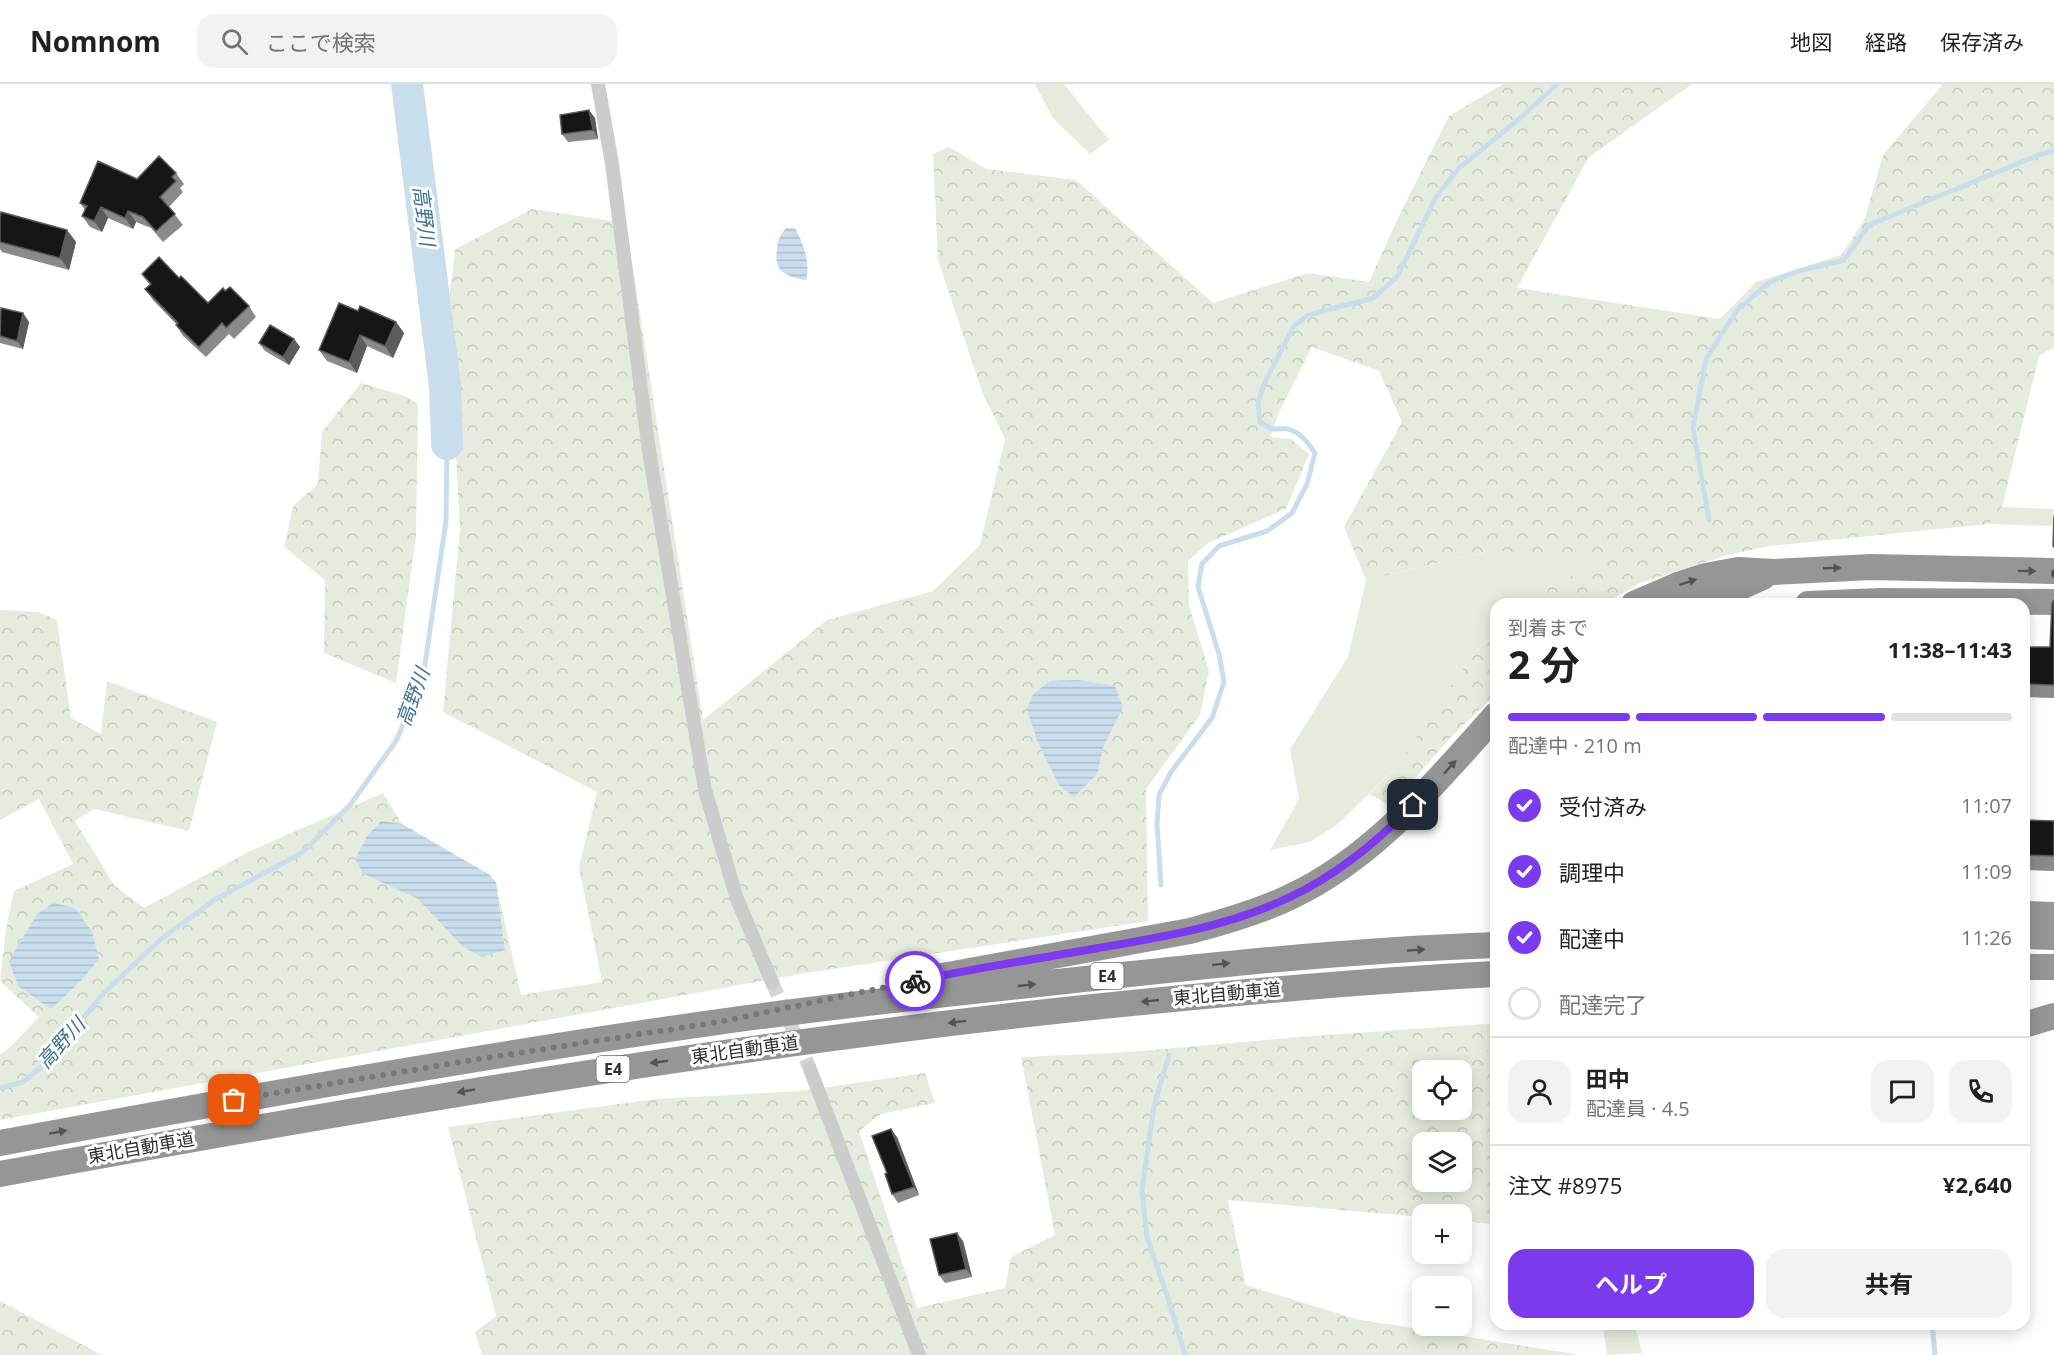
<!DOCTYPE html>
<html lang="ja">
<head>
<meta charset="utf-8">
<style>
  :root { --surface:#fff; --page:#f2f2f2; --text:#202124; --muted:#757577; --line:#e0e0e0; --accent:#7c3aed }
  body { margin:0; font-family:"Open Sans","Noto Sans JP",sans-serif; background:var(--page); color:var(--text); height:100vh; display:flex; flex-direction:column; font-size:22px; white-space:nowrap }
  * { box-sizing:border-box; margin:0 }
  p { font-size:20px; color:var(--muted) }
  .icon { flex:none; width:33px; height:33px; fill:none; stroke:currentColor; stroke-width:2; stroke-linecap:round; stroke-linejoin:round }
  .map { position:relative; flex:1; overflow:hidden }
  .panel { position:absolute; left:1490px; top:514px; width:540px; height:732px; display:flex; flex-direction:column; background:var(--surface); border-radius:18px; box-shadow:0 3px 15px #0003 }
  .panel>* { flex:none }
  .fabs { position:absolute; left:1412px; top:976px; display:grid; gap:12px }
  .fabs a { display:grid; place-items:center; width:60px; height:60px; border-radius:12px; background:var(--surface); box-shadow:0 3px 15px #0003; font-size:30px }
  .pin { position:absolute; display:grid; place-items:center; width:51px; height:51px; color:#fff; margin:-26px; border-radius:12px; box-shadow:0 3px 9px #0006 }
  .courier { position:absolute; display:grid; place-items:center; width:60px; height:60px; margin:-30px; border:4px solid #7c3aed; border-radius:50%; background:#fff; color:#222; box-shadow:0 2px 8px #0007 }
  .headline em { font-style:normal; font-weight:700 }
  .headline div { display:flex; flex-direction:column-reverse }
  .headline { display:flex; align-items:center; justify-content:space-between; height:102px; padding:0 18px }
  h1 { font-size:39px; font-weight:700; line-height:45px }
  .bar { display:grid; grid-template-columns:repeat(4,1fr); gap:9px 6px; align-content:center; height:72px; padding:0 18px }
  .bar i { height:8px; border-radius:4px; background:var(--line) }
  .bar .current { background:var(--accent) }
  .bar p { grid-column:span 4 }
  .line { display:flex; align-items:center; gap:15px; padding:0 18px; border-top:2px solid var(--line) }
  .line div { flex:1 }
  .round { display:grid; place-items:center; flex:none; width:63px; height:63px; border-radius:18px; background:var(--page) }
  ol { padding:0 18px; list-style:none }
  li { display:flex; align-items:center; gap:18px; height:66px }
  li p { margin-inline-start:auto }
  li .icon { padding:6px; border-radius:50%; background:var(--accent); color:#fff; stroke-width:4 }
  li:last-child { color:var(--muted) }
  li i { width:33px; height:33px; border:3px solid var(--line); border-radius:50% }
  .primary-button { display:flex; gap:12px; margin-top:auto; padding:12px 18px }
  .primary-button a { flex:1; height:69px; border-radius:18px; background:var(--accent); color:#fff; font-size:24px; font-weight:700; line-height:69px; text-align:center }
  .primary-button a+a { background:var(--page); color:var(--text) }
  header { display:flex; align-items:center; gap:36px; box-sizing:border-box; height:84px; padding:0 30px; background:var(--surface); border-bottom:2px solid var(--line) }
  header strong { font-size:28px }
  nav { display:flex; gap:33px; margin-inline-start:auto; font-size:21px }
  .search { width:420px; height:54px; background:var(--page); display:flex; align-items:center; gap:15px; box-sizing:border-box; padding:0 21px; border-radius:18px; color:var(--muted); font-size:22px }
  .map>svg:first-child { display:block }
  .green { fill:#e5ecdd }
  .forest { fill:url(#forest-crowns); fill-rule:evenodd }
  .water { fill:url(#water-rules) }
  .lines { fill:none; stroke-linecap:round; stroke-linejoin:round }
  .stream { stroke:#c9deec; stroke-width:5 }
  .river { stroke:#c9deec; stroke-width:32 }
  .street-tunnel { stroke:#d5d5d5; stroke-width:14; stroke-dasharray:14 7; stroke-linecap:butt }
  .street { stroke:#ccc; stroke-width:14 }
  .highway { stroke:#969696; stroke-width:26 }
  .wall { fill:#8a8a8a }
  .shaded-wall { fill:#5c5c5c }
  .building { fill:#161616; stroke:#5c5c5c; stroke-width:1.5 }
  .oneway { fill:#535353 }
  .done { stroke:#787878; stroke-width:6; stroke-dasharray:0 10.8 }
  .route { stroke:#7c3aed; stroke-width:8 }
  .labels { text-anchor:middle; stroke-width:6; stroke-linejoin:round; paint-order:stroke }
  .shield { fill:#fff; stroke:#6d6d6d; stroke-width:1.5 }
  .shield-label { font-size:16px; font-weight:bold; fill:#2f2f2f }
  .street-label { font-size:18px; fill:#2f2f2f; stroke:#fff }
  .water-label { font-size:20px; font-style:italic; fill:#3c7191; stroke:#fff }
</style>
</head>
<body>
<header>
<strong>Nomnom</strong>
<div class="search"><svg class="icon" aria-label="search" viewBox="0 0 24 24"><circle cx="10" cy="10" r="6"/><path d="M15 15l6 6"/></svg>ここで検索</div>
<nav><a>地図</a><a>経路</a><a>保存済み</a></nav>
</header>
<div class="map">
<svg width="2054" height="1271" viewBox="0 0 2054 1271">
  <defs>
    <pattern id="forest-crowns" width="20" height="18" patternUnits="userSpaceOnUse" patternTransform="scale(1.5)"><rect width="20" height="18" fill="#e5ecdd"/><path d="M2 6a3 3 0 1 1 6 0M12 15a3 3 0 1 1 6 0" fill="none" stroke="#c5cbbe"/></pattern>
    <pattern id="water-rules" width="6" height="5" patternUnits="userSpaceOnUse" patternTransform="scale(1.5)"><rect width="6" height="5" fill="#c9deec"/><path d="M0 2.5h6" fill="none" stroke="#adbfcb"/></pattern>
  </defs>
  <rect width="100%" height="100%" fill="#fff"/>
  <!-- green -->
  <path class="green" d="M 1035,0 L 1064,0 L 1109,56 L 1090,70 L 1052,33 Z
    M 2002,423 L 2054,425 L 2054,442 L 1988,440 Z
    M 1497,465 L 1604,475 L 1540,509 L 1527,520 L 1496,520 L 1495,549 L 1474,569 L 1395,684 L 1338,740 L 1310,758 L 1270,766 L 1299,715 L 1290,665 L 1348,573 L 1366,496 Z
    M 1485,940 L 1493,941 L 1495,958 L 1495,1032 Z
    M 1603,1241 L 1635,1241 L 1642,1269 L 1607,1271 Z"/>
  <!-- forest -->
  <path class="forest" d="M 1503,0 L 1692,0 L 1589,73 L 1517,204 L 1720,235 L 1756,198 L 1841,171 L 1864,137 L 1883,71 L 1943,0 L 2054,0 L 2054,263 L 2039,272 L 2002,423 L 1988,440 L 1770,462 L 1728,471 L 1640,499 L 1603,520 L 1527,520 L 1539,509 L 1603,475 L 1492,466 L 1366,496 L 1344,443 L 1402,338 L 1379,287 L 1312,263 L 1280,326 L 1270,353 L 1291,355 L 1309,370 L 1286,425 L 1208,459 L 1188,477 L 1189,521 L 1209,587 L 1200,631 L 1146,705 L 1148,837 L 800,890 L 0,1036 L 0,970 L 7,966 L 39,933 L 0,897 L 6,845 L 14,807 L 73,780 L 39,715 L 0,736 L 0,526 L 38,528 L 57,536 L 71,634 L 101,650 L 107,597 L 217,638 L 189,747 L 94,725 L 75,737 L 114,801 L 144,824 L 250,767 L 383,709 L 402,740 L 490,791 L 496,799 L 521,911 L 602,898 L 579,783 L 597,708 L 443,628 L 460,445 L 448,225 L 455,165 L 532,125 L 626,139 L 703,636 L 827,536 L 933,507 L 980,461 L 1005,355 L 982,308 L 938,176 L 933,70 L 949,63 L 986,85 L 1076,96 L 1213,219 L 1308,189 L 1369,198 L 1398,134 L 1449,32 Z
    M 361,299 L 405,312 L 418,320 L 416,452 L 396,599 L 324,569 L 325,496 L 284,463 L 293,422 L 318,400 L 322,348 Z
    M 1495,549 L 1495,611 L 1449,655 L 1391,722 L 1369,710 L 1395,684 L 1474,569 Z
    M 1485,940 L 1495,1032 L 1495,1140 L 1461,1137 L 1461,1131 L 1422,1131 L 1422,1133 L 1228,1116 L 1246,1201 L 1356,1235 L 1581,1271 L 482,1271 L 475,1248 L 496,1232 L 448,1043 L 656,1015 L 801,1007 L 925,989 L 935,1019 L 881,1030 L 859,1047 L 917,1224 L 1005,1204 L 1011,1173 L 1055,1151 L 1021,973 L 1117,969 L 1311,952 ZM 1422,987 L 1461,987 L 1461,1026 L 1422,1026 ZM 1422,1059 L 1461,1059 L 1461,1098 L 1422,1098 Z
    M 0,1217 L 102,1271 L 0,1271 Z"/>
  <!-- water -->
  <path class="water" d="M 786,144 L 795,144 C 803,158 811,181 806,196 C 788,193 773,188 777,166 C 778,156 779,152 786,144 Z
    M 1078,596 L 1115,602 L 1123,623 L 1104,661 L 1097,690 L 1074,713 L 1059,701 L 1038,659 L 1027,625 L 1033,610 L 1050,597 Z
    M 381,737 L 402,740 L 490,791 L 496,799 L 505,866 L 482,873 L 463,863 L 418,815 L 362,789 L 356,774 L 367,752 Z
    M 53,819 L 75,824 L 92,848 L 99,875 L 78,900 L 51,925 L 18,902 L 9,877 L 37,830 Z"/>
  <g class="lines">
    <!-- stream -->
    <path class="stream" d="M 1709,436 L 1693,344 L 1706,275 L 1738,225 L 1770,198 L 1799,187 L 1844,176 L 1869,141 L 2041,70 L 2054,67
      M 1161,801 L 1157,740 L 1159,711 L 1171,688 L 1212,634 L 1224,598 L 1219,570 L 1198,503 L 1202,480 L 1219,462 L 1267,447 L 1292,429 L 1307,400 L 1315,369 C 1309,360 1302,350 1291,346 C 1278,341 1277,351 1260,338 L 1258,319 L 1264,300 L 1294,242 L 1308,231 L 1373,214 L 1397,193 L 1436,113 L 1458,85 L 1525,30 L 1557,0
      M 1169,971 L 1154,1022 L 1142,1106 L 1147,1153 L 1167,1211 L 1185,1271
      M 0,1004 L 23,998 L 45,980 L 104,909 L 161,855 L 216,815 L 302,769 L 350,721 L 396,657 L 423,594 L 446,437 L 447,360
      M 1932,1240 L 1935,1271"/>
    <!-- river -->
    <path class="river" d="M 407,0 L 445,302 L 447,360"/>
    <!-- street-tunnel -->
    <path class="street-tunnel" d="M 772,898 L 810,985"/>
    <!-- street -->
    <path class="street" d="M 598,0 L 612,80 L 649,367 L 705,706 L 737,815 L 772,898
      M 810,985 L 919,1271"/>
    <!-- highway -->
    <path class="highway" d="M 1634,520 L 1678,501 L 1706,492 L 1738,486 L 1774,488 L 1871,483 L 2054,487
      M 1689,520 L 1743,502 L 1763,493
      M 1808,520 L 1880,517 L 2054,518
      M 2024,830 L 2054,831
      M 2024,852 L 2054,853
      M 2024,883 L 2054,883
      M 904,899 L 1190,847 C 1224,838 1259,828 1290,813 C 1374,774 1435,699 1496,631
      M 2024,941 L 2054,932
      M 0,1059 C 239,1015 478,972 718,938 C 831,922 944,910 1057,898 C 1203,882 1349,866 1496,861
      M 0,1090 C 376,1021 752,957 1132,919 C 1253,907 1374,896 1496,890"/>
  </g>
  <!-- wall -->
  <path class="wall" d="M 595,34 L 598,55 L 568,58 L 562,50 Z
    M 176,89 L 184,100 L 180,104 L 183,108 L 169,123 L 183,141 L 163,158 L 151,144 L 136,138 L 133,145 L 108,134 L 102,148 L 90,143 L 82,132 L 85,126 L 80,119 L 137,95 Z
    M 0,132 L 67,146 L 76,158 L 69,186 L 2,168 L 0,165 Z
    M 142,190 L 179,194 L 208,219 L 225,207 L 249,222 L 256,233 L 234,255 L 229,250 L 206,273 L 183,252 L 176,241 L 177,241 L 153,216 L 145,205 L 150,201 Z
    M 0,227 L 23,229 L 29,238 L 23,265 L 0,259 Z
    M 358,227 L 396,238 L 404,249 L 393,274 L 367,262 L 357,289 L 327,277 L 319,266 Z
    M 294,255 L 300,263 L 289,281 L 265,267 L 259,259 Z
    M 2054,516 L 2054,614 L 2024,613 L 2024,563 L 2050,563 Z
    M 2024,736 L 2054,737 L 2054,787 L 2024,786 Z
    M 897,1053 L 919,1111 L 898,1119 L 892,1110 L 887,1089 Z
    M 963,1157 L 972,1193 L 945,1199 L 939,1191 Z"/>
  <!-- shaded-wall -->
  <path class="shaded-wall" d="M 589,26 L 595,34 L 598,55 L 593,46 Z
    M 101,123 L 108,134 L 102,148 L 94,137 Z
    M 128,127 L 136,138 L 133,145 L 125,134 Z
    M 67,146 L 76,158 L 69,186 L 60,174 Z
    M 23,229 L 29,238 L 23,265 L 17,257 Z
    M 396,238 L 404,249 L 393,274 L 385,262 Z
    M 360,251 L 367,262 L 357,289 L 349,278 Z
    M 294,255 L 300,263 L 289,281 L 283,273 Z
    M 891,1045 L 897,1053 L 919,1111 L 914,1103 Z
    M 957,1149 L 963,1157 L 972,1193 L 966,1185 Z"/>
  <!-- building -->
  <path class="building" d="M 589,26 L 593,46 L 562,50 L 560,31 Z
    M 159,72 L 176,89 L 172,93 L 176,97 L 160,113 L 175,130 L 156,147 L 143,133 L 128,127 L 125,134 L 101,123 L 94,137 L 82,132 L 87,122 L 80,119 L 98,77 L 137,95 Z
    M 1,128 L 67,146 L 60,174 L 0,158 L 0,132 Z
    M 159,173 L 179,194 L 181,192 L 208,219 L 223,204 L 225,207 L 230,203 L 249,222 L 226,244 L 222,239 L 199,263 L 176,241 L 178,239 L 145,205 L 151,200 L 142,190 Z
    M 339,219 L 358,227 L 360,222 L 396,238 L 385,262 L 360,251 L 349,278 L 319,266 Z
    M 1,224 L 23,229 L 17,257 L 0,252 Z
    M 270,241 L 294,255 L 283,273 L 259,259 Z
    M 2054,432 L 2054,463 L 2053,462 Z
    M 2054,486 L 2054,494 L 2052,492 L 2052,487 Z
    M 2054,516 L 2054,601 L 2024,600 L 2024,563 L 2050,563 L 2052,519 Z
    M 2024,736 L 2054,737 L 2054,772 L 2024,771 Z
    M 891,1045 L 914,1103 L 892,1110 L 885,1090 L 887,1089 L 872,1052 Z
    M 957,1149 L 966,1185 L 939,1191 L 930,1155 Z"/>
  <!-- one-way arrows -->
  <defs><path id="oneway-solid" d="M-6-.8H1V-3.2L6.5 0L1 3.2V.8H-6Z" transform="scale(1.5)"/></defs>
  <g class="oneway">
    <use href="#oneway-solid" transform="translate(1832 484) rotate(-2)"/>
    <use href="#oneway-solid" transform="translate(2027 487) rotate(1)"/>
    <use href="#oneway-solid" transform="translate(1688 498) rotate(-18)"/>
    <use href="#oneway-solid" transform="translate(1450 683) rotate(-48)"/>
    <use href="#oneway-solid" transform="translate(1416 866) rotate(-4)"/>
    <use href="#oneway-solid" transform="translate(1221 880) rotate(-6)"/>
    <use href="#oneway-solid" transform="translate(1027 901) rotate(-6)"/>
    <use href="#oneway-solid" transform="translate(1150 917) rotate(174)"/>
    <use href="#oneway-solid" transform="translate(957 938) rotate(173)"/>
    <use href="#oneway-solid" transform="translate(659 978) rotate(172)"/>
    <use href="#oneway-solid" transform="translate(466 1007) rotate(170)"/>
    <use href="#oneway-solid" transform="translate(58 1048) rotate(-10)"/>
  </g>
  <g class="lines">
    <!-- done -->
    <path class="done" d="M 234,1016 L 473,976 L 719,938 L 915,897"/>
    <!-- route -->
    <path class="route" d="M 915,897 C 976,884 1037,875 1098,864 C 1163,853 1230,842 1290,813 C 1337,791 1378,757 1413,721"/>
  </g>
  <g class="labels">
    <!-- shield labels -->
    <g class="shield">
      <rect x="1090.5" y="879" width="33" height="26" rx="4.5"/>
      <rect x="596.5" y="972" width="33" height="26" rx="4.5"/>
    </g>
    <g class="shield-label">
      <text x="1107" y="898">E4</text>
      <text x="613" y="991">E4</text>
    </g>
    <!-- street labels -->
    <g class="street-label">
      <text transform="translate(1227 910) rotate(-5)" y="6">東北自動車道</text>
      <text transform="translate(745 966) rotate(-8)" y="6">東北自動車道</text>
      <text transform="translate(141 1064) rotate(-10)" y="6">東北自動車道</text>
    </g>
    <!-- water labels -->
    <g class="water-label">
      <text transform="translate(424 132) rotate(83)" y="7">高野川</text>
      <text transform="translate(413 613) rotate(-70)" y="7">高野川</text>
      <text transform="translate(61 959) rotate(-48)" y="7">高野川</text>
    </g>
  </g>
</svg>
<div class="fabs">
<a><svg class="icon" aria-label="locate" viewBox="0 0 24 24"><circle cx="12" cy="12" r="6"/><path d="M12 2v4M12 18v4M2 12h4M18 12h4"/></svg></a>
<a><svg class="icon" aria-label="layers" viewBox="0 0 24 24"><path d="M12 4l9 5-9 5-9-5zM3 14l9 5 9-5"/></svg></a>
<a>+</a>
<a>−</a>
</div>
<div class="pin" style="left:234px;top:1016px;background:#ea580c"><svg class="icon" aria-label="bag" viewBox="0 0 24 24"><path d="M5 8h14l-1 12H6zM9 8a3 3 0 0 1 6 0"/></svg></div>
<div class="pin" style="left:1413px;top:721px;background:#1f2937"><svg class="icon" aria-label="home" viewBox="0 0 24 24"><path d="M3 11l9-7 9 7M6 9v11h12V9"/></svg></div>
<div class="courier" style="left:915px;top:897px"><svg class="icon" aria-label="bike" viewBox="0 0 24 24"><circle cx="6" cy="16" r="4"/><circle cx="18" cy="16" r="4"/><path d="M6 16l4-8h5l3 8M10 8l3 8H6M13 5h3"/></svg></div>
<section class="panel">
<div class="headline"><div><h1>2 分</h1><p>到着まで</p></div><em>11:38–11:43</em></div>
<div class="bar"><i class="current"></i><i class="current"></i><i class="current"></i><i></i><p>配達中 · 210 m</p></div>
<ol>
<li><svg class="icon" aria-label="check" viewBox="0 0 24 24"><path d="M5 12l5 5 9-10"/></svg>受付済み<p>11:07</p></li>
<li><svg class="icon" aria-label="check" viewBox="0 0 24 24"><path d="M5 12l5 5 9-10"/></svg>調理中<p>11:09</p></li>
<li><svg class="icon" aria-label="check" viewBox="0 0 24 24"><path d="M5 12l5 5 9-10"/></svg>配達中<p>11:26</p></li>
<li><i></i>配達完了</li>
</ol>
<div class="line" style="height:108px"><a class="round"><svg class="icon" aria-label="person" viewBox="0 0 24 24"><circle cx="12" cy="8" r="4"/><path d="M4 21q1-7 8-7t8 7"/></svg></a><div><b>田中</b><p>配達員 · 4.5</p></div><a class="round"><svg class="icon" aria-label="chat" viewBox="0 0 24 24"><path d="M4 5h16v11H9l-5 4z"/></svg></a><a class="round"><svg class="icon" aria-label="phone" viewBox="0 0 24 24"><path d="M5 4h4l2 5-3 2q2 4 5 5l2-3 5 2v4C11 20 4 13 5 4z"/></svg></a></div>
<div class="line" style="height:78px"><div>注文 #8975</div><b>¥2,640</b></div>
<div class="primary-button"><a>ヘルプ</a><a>共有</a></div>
</section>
</div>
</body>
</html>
